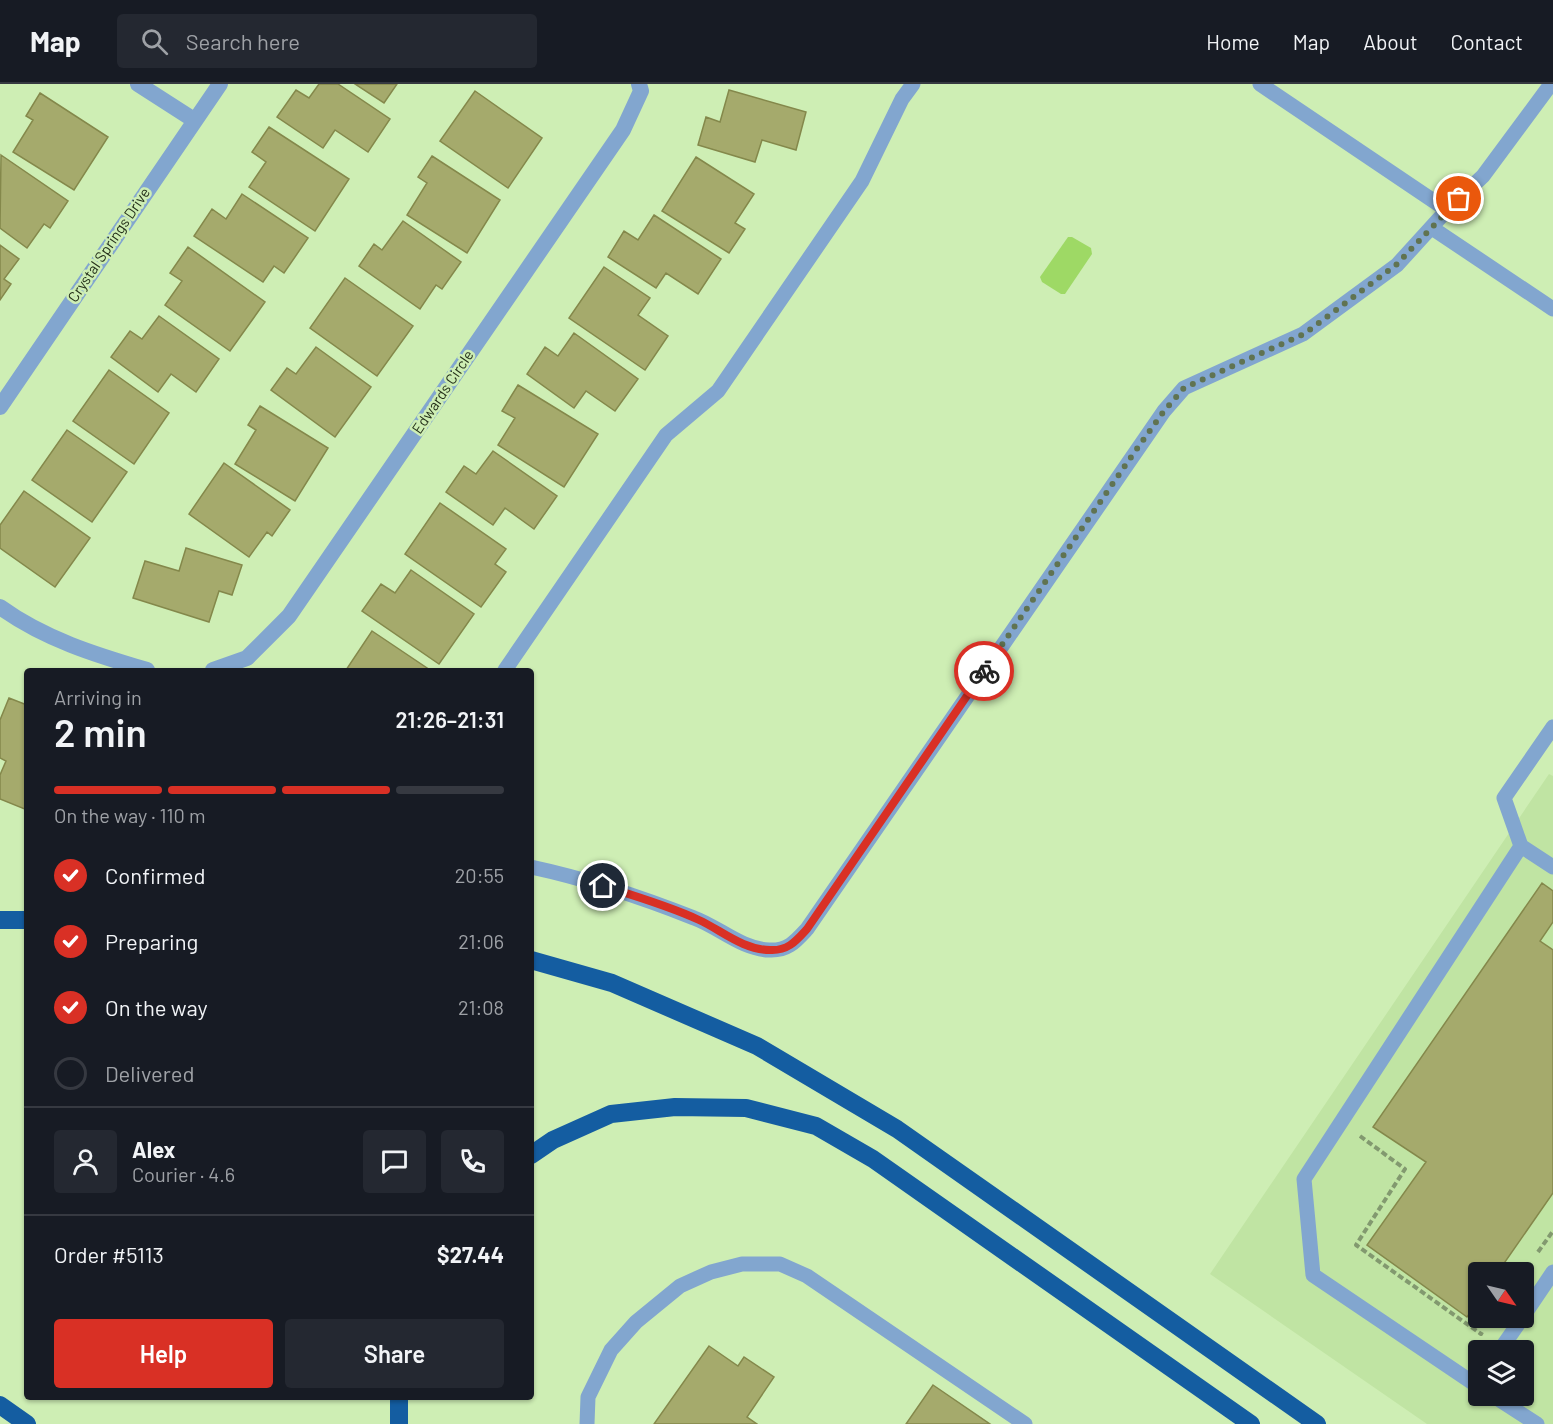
<!DOCTYPE html>
<html lang="en">
<head>
<meta charset="utf-8">
<style>
  :root { --surface:#171b24; --page:#242831; --text:#f1f3f6; --muted:#9ea1a6; --line:#363941; --accent:#d93025 }
  body { margin:0; font-family:Barlow,sans-serif; background:var(--page); color:var(--text); height:100vh; display:flex; flex-direction:column; font-size:22px; white-space:nowrap }
  * { box-sizing:border-box; margin:0 }
  p { font-size:20px; color:var(--muted) }
  .icon { flex:none; width:33px; height:33px; fill:none; stroke:currentColor; stroke-width:2; stroke-linecap:round; stroke-linejoin:round }
  .map { position:relative; flex:1; overflow:hidden }
  .side { position:absolute; left:24px; top:584px; width:510px; height:732px; display:flex; flex-direction:column; background:var(--surface); border-radius:6px; box-shadow:0 2px 4px #0004 }
  .side>* { flex:none }
  .needle { width:39px; rotate:124deg }
  .controls { position:absolute; left:1468px; top:1178px; display:grid; gap:12px }
  .controls a { display:grid; place-items:center; width:66px; height:66px; border-radius:6px; background:var(--surface); box-shadow:0 2px 4px #0004; font-size:30px }
  .pin { position:absolute; display:grid; place-items:center; width:51px; height:51px; color:#fff; margin:-26px; border:3px solid #fff; border-radius:50%; box-shadow:0 2px 6px #0007 }
  .courier { position:absolute; display:grid; place-items:center; width:60px; height:60px; margin:-30px; border:4px solid #d93025; border-radius:50%; background:#fff; color:#222; box-shadow:0 2px 8px #0007 }
  .head em { font-style:normal; font-weight:600 }
  .head div { display:flex; flex-direction:column-reverse }
  .head { display:flex; align-items:center; justify-content:space-between; height:102px; padding:0 30px }
  h1 { font-size:39px; font-weight:600; line-height:45px }
  .bar { display:grid; grid-template-columns:repeat(4,1fr); gap:9px 6px; align-content:center; height:72px; padding:0 30px }
  .bar i { height:8px; border-radius:4px; background:var(--line) }
  .bar .selected { background:var(--accent) }
  .bar p { grid-column:span 4 }
  .line { display:flex; align-items:center; gap:15px; padding:0 30px; border-top:2px solid var(--line) }
  .line div { flex:1 }
  .round { display:grid; place-items:center; flex:none; width:63px; height:63px; border-radius:6px; background:var(--page) }
  ol { padding:0 30px; list-style:none }
  li { display:flex; align-items:center; gap:18px; height:66px }
  li p { margin-inline-start:auto }
  li .icon { padding:6px; border-radius:50%; background:var(--accent); color:#fff; stroke-width:4 }
  li:last-child { color:var(--muted) }
  li i { width:33px; height:33px; border:3px solid var(--line); border-radius:50% }
  .button { display:flex; gap:12px; margin-top:auto; padding:12px 30px }
  .button a { flex:1; height:69px; border-radius:6px; background:var(--accent); color:#fff; font-size:24px; font-weight:600; line-height:69px; text-align:center }
  .button a+a { background:var(--page); color:var(--text) }
  header { display:flex; align-items:center; gap:36px; box-sizing:border-box; height:84px; padding:0 30px; background:var(--surface); border-bottom:2px solid var(--line) }
  header strong { font-size:28px }
  nav { display:flex; gap:33px; margin-inline-start:auto; font-size:21px }
  .search { width:420px; height:54px; background:var(--page); display:flex; align-items:center; gap:15px; box-sizing:border-box; padding:0 21px; border-radius:6px; color:var(--muted); font-size:22px }
  .map>svg:first-child { display:block }
  .built { fill:#c0e4a3; fill-rule:evenodd }
  .water { fill:#9ed965 }
  .building { fill:#a5aa6c; stroke:#84884b; stroke-width:1.5 }
  .lines { fill:none; stroke-linecap:round; stroke-linejoin:round }
  .path { stroke:#82996f; stroke-width:4; stroke-dasharray:6 3; stroke-linecap:butt }
  .service { stroke:#82a6cf; stroke-width:15 }
  .minor { stroke:#82a6cf; stroke-width:16 }
  .motorway { stroke:#145da1; stroke-width:18 }
  .done { stroke:#607351; stroke-width:6; stroke-dasharray:0 10.8 }
  .route { stroke:#d93025; stroke-width:8 }
  .labels { text-anchor:middle; stroke-width:5; stroke-linejoin:round; paint-order:stroke }
  .street-label { font-size:15px; fill:#25311b; stroke:#ceeeb4 }
</style>
</head>
<body>
<header>
<strong>Map</strong>
<div class="search"><svg class="icon" aria-label="search" viewBox="0 0 24 24"><circle cx="10" cy="10" r="6"/><path d="M15 15l6 6"/></svg>Search here</div>
<nav><a>Home</a><a>Map</a><a>About</a><a>Contact</a></nav>
</header>
<div class="map">
<svg width="1553" height="1340" viewBox="0 0 1553 1340">
  <rect width="100%" height="100%" fill="#ceeeb4"/>
  <!-- built -->
  <path class="built" d="M 1549,690 L 1553,692 L 1553,1340 L 1427,1340 L 1210,1190 ZM 1479,1188 L 1524,1188 L 1524,1233 L 1479,1233 ZM 1479,1266 L 1524,1266 L 1524,1311 L 1479,1311 Z"/>
  <!-- water -->
  <path class="water" d="M 1068,153 L 1072,153 L 1091,164 L 1092,170 L 1065,210 L 1061,210 L 1042,198 L 1040,193 Z"/>
  <!-- building -->
  <path class="building" d="M 319,0 L 338,0 L 390,35 L 368,68 L 335,46 L 323,64 L 277,33 L 296,6 L 309,14 Z
    M 355,0 L 397,0 L 384,19 Z
    M 729,6 L 806,28 L 796,66 L 762,56 L 755,78 L 698,61 L 706,33 L 720,38 Z
    M 475,7 L 542,54 L 508,104 L 440,57 Z
    M 40,9 L 108,53 L 74,106 L 13,68 L 33,36 L 26,32 Z
    M 269,43 L 349,95 L 315,147 L 249,103 L 266,78 L 252,68 Z
    M 1,71 L 68,117 L 50,144 L 44,140 L 27,164 L 0,144 Z
    M 432,72 L 500,116 L 467,169 L 407,131 L 427,99 L 418,93 Z
    M 696,73 L 754,110 L 735,139 L 745,145 L 729,169 L 662,127 Z
    M 242,110 L 308,154 L 284,189 L 274,182 L 263,198 L 194,152 L 212,125 L 226,135 Z
    M 654,131 L 721,175 L 698,210 L 666,189 L 656,204 L 608,173 L 624,147 L 638,156 Z
    M 403,137 L 461,178 L 442,205 L 436,201 L 420,225 L 359,182 L 374,160 L 382,166 Z
    M 0,161 L 19,175 L 4,195 L 11,200 L 0,216 Z
    M 188,163 L 265,218 L 230,267 L 165,221 L 182,197 L 170,189 Z
    M 604,183 L 650,214 L 638,231 L 668,252 L 645,286 L 569,234 Z
    M 345,194 L 413,242 L 377,292 L 310,244 Z
    M 159,232 L 219,275 L 196,308 L 171,290 L 158,308 L 111,273 L 130,247 L 142,255 Z
    M 574,249 L 638,295 L 615,327 L 586,307 L 574,324 L 527,290 L 545,263 L 558,272 Z
    M 316,263 L 371,303 L 335,353 L 271,306 L 287,284 L 296,290 Z
    M 109,286 L 169,329 L 134,380 L 73,337 Z
    M 518,301 L 598,350 L 564,403 L 498,361 L 515,334 L 502,327 Z
    M 260,322 L 328,364 L 295,417 L 235,380 L 256,346 L 248,341 Z
    M 67,346 L 127,388 L 92,438 L 32,396 Z
    M 493,367 L 557,412 L 534,445 L 505,424 L 493,441 L 446,408 L 464,382 L 476,390 Z
    M 224,379 L 290,426 L 272,452 L 267,448 L 249,473 L 189,430 Z
    M 24,407 L 90,454 L 55,503 L 0,464 L 0,441 Z
    M 440,419 L 506,465 L 495,480 L 506,488 L 481,523 L 405,470 Z
    M 186,464 L 242,481 L 232,511 L 219,507 L 209,538 L 133,514 L 145,477 L 179,487 Z
    M 411,486 L 474,530 L 439,580 L 362,527 L 381,500 L 395,509 Z
    M 372,547 L 430,586 L 346,586 Z
    M 9,614 L 27,621 L 27,726 L 0,715 L 0,691 L 6,677 L 0,674 L 0,636 Z
    M 1542,799 L 1553,807 L 1553,838 L 1540,857 L 1553,866 L 1553,1109 L 1498,1188 L 1479,1188 L 1479,1216 L 1467,1233 L 1367,1161 L 1426,1078 L 1373,1043 Z
    M 709,1262 L 738,1282 L 744,1273 L 774,1293 L 747,1333 L 757,1340 L 654,1340 Z
    M 933,1301 L 990,1340 L 906,1340 Z"/>
  <g class="lines">
    <!-- path -->
    <path class="path" d="M 1360,1052 L 1405,1085 L 1356,1161 L 1481,1250 L 1482,1248
      M 1538,1168 L 1553,1147"/>
    <!-- service -->
    <path class="service" d="M 1260,0 L 1447,126
      M 1432,144 L 1553,225
      M 505,586 L 666,351 L 718,307 L 862,97 L 902,15 L 913,0
      M 1553,643 L 1504,714 L 1521,762 L 1553,783
      M 531,783 C 587,795 641,813 694,834 C 719,843 741,865 769,866 C 788,867 796,857 807,845 L 1164,327 L 1184,304 L 1303,250 L 1397,181 L 1447,126 L 1483,92 L 1551,0
      M 1524,1231 L 1553,1188
      M 1500,1266 L 1523,1233
      M 1479,1296 L 1476,1301 L 1313,1191 L 1304,1095 L 1521,762
      M 1492,1311 L 1537,1340
      M 587,1340 L 588,1313 L 611,1266 L 636,1238 L 680,1202 L 711,1188 L 742,1180 L 780,1180 L 807,1192 L 1025,1340"/>
    <!-- minor -->
    <path class="minor" d="M 138,0 L 194,36
      M 0,323 L 220,0
      M 0,523 C 44,555 96,571 147,586
      M 213,586 L 247,574 L 289,532 L 623,46 L 641,7 L 639,0"/>
    <!-- motorway -->
    <path class="motorway" d="M 0,836 L 27,836
      M 531,876 L 612,899 L 757,962 L 897,1045 L 1317,1340
      M 531,1071 L 553,1056 L 611,1030 L 675,1023 L 746,1024 L 816,1042 L 873,1075 L 1251,1340
      M 399,1312 L 399,1340
      M 0,1321 L 27,1340"/>
  </g>
  <g class="lines">
    <!-- done -->
    <path class="done" d="M 984,587 L 1129,376 L 1164,327 L 1184,304 L 1304,250 L 1396,181 L 1459,115"/>
    <!-- route -->
    <path class="route" d="M 603,802 C 635,812 669,822 699,836 C 721,846 743,866 770,866 C 788,867 796,857 807,845 L 984,587"/>
  </g>
  <g class="labels">
    <!-- street labels -->
    <g class="street-label">
      <text transform="translate(109 161) rotate(-56)" y="5">Crystal Springs Drive</text>
      <text transform="translate(443 308) rotate(-56)" y="5">Edwards Circle</text>
    </g>
  </g>
</svg>
<div class="controls">
<a><svg class="needle" viewBox="-14 -14 28 28"><path d="M0-13l5 13h-10z" fill="#e53935"/><path d="M0 13l5-13h-10z" fill="#9ea1a6"/></svg></a>
<a><svg class="icon" aria-label="layers" viewBox="0 0 24 24"><path d="M12 4l9 5-9 5-9-5zM3 14l9 5 9-5"/></svg></a>
</div>
<div class="pin" style="left:1459px;top:115px;background:#ea580c"><svg class="icon" aria-label="bag" viewBox="0 0 24 24"><path d="M5 8h14l-1 12H6zM9 8a3 3 0 0 1 6 0"/></svg></div>
<div class="pin" style="left:603px;top:802px;background:#1f2937"><svg class="icon" aria-label="home" viewBox="0 0 24 24"><path d="M3 11l9-7 9 7M6 9v11h12V9"/></svg></div>
<div class="courier" style="left:984px;top:587px"><svg class="icon" aria-label="bike" viewBox="0 0 24 24"><circle cx="6" cy="16" r="4"/><circle cx="18" cy="16" r="4"/><path d="M6 16l4-8h5l3 8M10 8l3 8H6M13 5h3"/></svg></div>
<section class="side">
<div class="head"><div><h1>2 min</h1><p>Arriving in</p></div><em>21:26–21:31</em></div>
<div class="bar"><i class="selected"></i><i class="selected"></i><i class="selected"></i><i></i><p>On the way · 110 m</p></div>
<ol>
<li><svg class="icon" aria-label="check" viewBox="0 0 24 24"><path d="M5 12l5 5 9-10"/></svg>Confirmed<p>20:55</p></li>
<li><svg class="icon" aria-label="check" viewBox="0 0 24 24"><path d="M5 12l5 5 9-10"/></svg>Preparing<p>21:06</p></li>
<li><svg class="icon" aria-label="check" viewBox="0 0 24 24"><path d="M5 12l5 5 9-10"/></svg>On the way<p>21:08</p></li>
<li><i></i>Delivered</li>
</ol>
<div class="line" style="height:108px"><a class="round"><svg class="icon" aria-label="person" viewBox="0 0 24 24"><circle cx="12" cy="8" r="4"/><path d="M4 21q1-7 8-7t8 7"/></svg></a><div><b>Alex</b><p>Courier · 4.6</p></div><a class="round"><svg class="icon" aria-label="chat" viewBox="0 0 24 24"><path d="M4 5h16v11H9l-5 4z"/></svg></a><a class="round"><svg class="icon" aria-label="phone" viewBox="0 0 24 24"><path d="M5 4h4l2 5-3 2q2 4 5 5l2-3 5 2v4C11 20 4 13 5 4z"/></svg></a></div>
<div class="line" style="height:78px"><div>Order #5113</div><b>$27.44</b></div>
<div class="button"><a>Help</a><a>Share</a></div>
</section>
</div>
</body>
</html>
